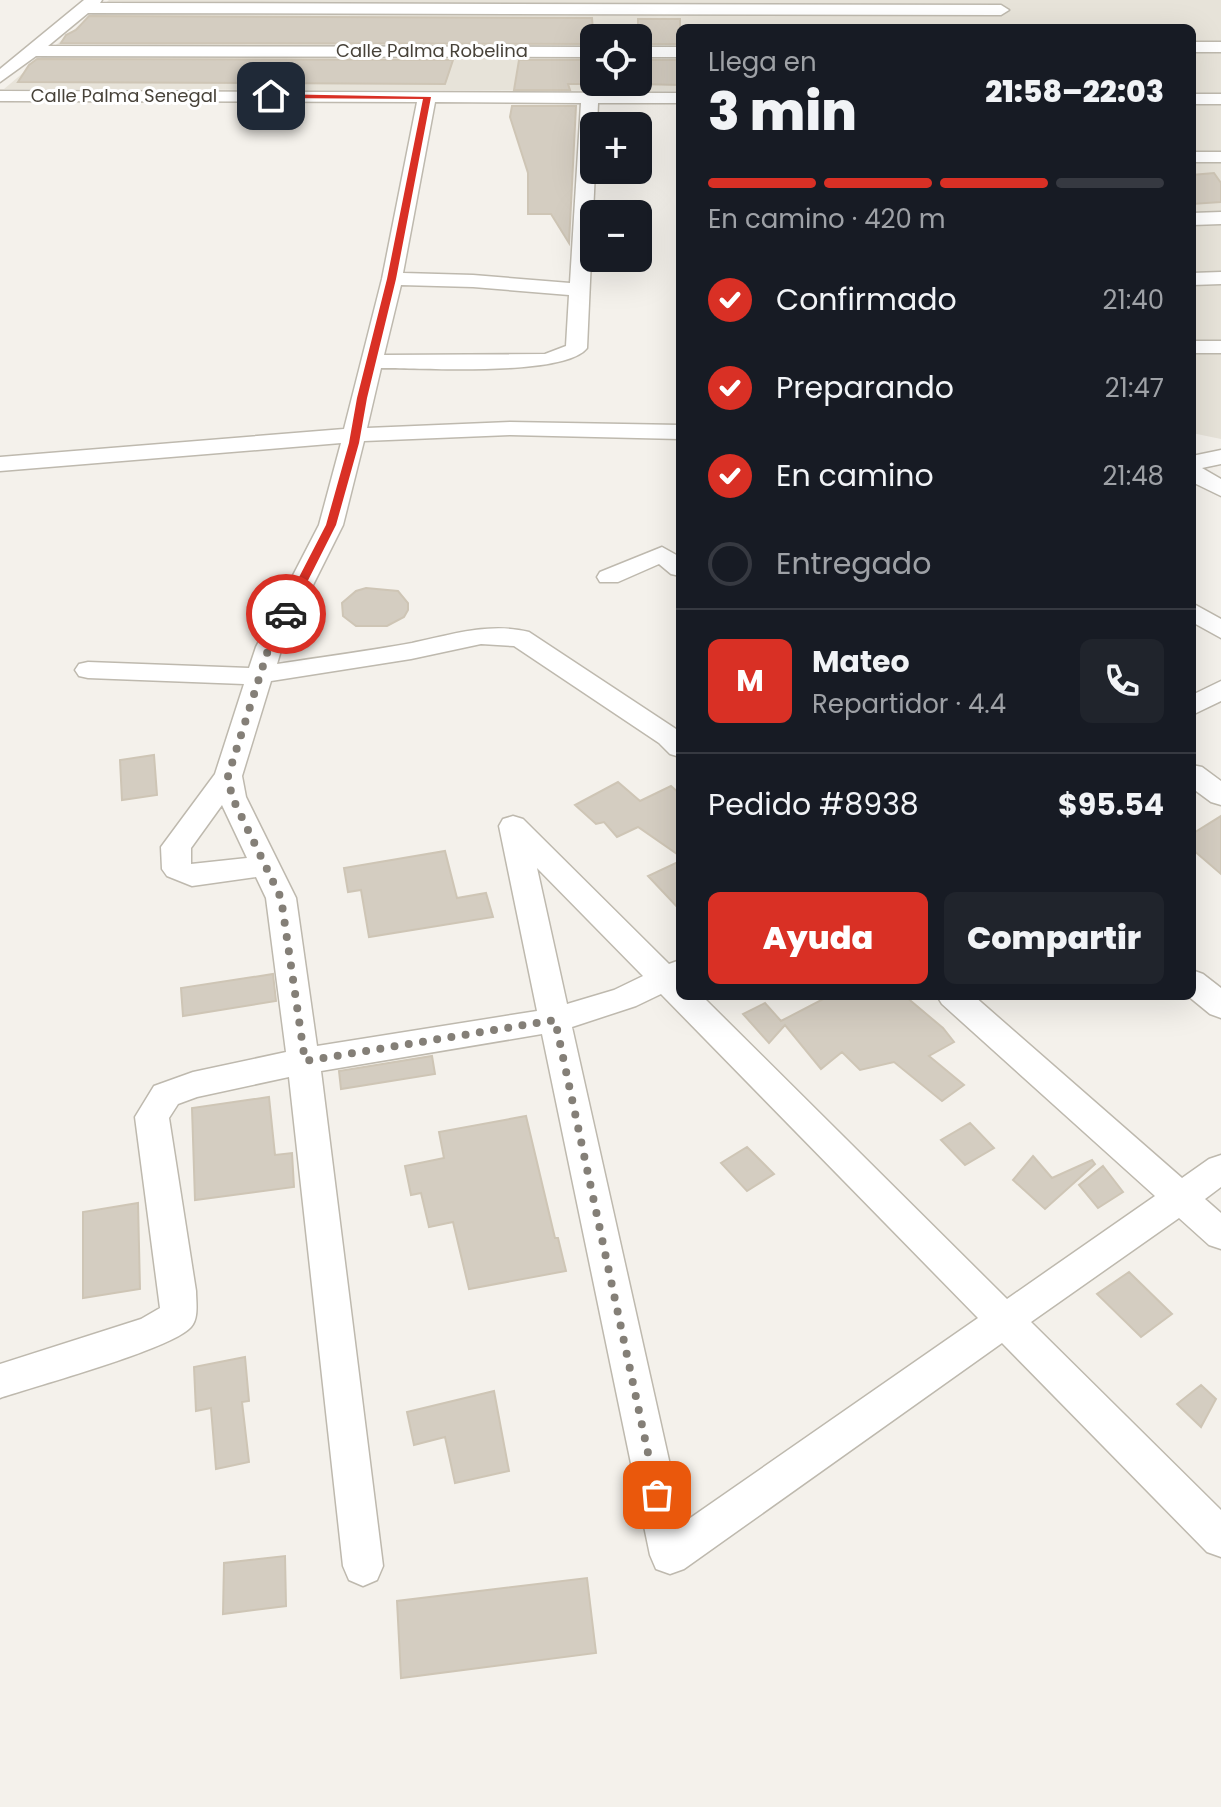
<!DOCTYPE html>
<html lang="es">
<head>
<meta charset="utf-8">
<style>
  :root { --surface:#171b24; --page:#20242c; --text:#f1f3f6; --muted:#9ea1a6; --line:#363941; --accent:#d93025 }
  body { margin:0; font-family:Poppins,sans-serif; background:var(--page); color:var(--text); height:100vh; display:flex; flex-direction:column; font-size:30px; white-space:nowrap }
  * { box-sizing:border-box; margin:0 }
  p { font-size:26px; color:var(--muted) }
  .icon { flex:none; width:44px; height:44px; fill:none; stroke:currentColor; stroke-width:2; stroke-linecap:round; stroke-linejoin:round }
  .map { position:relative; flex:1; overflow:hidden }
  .sheet { position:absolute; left:676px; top:24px; width:520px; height:976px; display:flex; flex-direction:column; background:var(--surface); border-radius:12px; box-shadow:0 8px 32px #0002 }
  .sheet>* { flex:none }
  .buttons { position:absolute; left:580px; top:24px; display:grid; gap:16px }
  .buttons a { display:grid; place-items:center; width:72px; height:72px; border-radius:12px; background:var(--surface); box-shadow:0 8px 32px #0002; font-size:40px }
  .pin { position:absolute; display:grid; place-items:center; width:68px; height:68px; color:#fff; margin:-34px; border-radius:16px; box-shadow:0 4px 12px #0006 }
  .courier { position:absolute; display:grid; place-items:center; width:80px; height:80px; margin:-40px; border:6px solid #d93025; border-radius:50%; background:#fff; color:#222; box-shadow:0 2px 10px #0007 }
  .summary em { font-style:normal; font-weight:800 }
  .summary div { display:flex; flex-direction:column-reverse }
  .summary { display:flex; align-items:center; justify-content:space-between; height:136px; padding:0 32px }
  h1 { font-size:52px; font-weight:800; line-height:60px }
  .bar { display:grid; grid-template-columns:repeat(4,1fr); gap:12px 8px; align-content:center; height:96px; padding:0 32px }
  .bar i { height:10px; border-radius:6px; background:var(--line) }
  .bar .selected { background:var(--accent) }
  .bar p { grid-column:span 4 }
  .line { display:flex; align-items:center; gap:20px; padding:0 32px; border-top:2px solid var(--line) }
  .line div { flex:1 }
  .round { display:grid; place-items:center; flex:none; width:84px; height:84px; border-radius:12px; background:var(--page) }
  ol { padding:0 32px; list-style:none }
  li { display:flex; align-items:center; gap:24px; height:88px }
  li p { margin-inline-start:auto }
  li .icon { padding:8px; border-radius:50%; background:var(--accent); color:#fff; stroke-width:4 }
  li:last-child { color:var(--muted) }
  li i { width:44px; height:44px; border:4px solid var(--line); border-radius:50% }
  .cta { display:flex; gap:16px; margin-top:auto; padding:16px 32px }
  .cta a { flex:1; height:92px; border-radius:12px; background:var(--accent); color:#fff; font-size:32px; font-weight:800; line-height:92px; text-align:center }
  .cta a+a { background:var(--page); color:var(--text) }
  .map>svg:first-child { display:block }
  .residential { fill:#e7e3d9; fill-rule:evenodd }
  .building { fill:#d4cdc1; stroke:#cec5b5; stroke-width:2 }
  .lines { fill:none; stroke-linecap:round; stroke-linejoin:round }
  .minor-casing { stroke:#beb9ae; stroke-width:3 }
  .minor { fill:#fff; fill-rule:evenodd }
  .route { fill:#d93025 }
  .done { stroke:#847f77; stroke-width:8; stroke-dasharray:0 14.4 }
  .labels { text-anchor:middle; stroke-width:6; stroke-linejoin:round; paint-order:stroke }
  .far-street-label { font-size:18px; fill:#474239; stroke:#fff }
</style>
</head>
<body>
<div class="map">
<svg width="1221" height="1807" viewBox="0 0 1221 1807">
  <rect width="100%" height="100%" fill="#f4f1eb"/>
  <!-- residential -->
  <path class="residential" d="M 109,0 L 1221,0 L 1221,439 L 1192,433 L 1192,28 L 680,28 L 680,91 L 4,89 ZM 594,38 L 638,38 L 638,82 L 594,82 Z"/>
  <!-- building -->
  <path class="building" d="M 89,16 L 592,18 L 594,44 L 61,43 L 66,35 L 76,30 Z
    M 638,19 L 680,19 L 680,44 L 638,44 Z
    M 37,59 L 453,60 L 445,84 L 18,82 L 29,65 Z
    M 519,60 L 594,60 L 594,84 L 568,84 L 570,90 L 514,90 Z
    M 638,60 L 680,60 L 680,85 L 638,84 Z
    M 512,106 L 576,106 L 569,243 L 551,214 L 528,214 L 528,173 L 510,117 Z
    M 1214,173 L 1221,183 L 1221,202 L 1192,204 L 1192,175 Z
    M 366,588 L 398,591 L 408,603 L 408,610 L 404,617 L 387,626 L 356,626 L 343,616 L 342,603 L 356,591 Z
    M 154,755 L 157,795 L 122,800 L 120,760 Z
    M 618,782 L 640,801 L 671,786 L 680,794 L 680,856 L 638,827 L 617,837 L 604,822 L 596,824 L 575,805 Z
    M 1221,816 L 1221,874 L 1192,849 L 1192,834 Z
    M 445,851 L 457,898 L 486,893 L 493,917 L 369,937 L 361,890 L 348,892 L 344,868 Z
    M 680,861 L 680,910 L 648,876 Z
    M 273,974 L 276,1001 L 183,1016 L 181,988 Z
    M 829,996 L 905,996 L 943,1028 L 954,1042 L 929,1056 L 964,1085 L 942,1101 L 894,1062 L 860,1070 L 842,1052 L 821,1069 L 785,1025 L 769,1043 L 743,1014 L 765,1003 L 781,1021 Z
    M 432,1056 L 435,1074 L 341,1089 L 339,1071 Z
    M 269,1097 L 275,1155 L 292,1153 L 294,1187 L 195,1200 L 192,1108 Z
    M 526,1116 L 555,1238 L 558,1238 L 566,1271 L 469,1289 L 453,1222 L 429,1227 L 421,1193 L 411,1195 L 405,1166 L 444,1158 L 439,1132 Z
    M 970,1123 L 994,1148 L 965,1165 L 941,1140 Z
    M 747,1147 L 774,1174 L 747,1191 L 721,1163 Z
    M 1033,1156 L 1052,1178 L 1092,1160 L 1095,1164 L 1045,1209 L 1013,1180 Z
    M 1103,1166 L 1123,1192 L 1098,1208 L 1079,1185 Z
    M 138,1203 L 140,1289 L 83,1298 L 83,1212 Z
    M 1129,1272 L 1172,1314 L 1141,1337 L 1097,1294 Z
    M 245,1357 L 249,1401 L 242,1402 L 249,1462 L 216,1469 L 211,1408 L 196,1411 L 194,1367 Z
    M 1201,1385 L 1216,1399 L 1201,1427 L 1177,1404 Z
    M 494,1391 L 509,1471 L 455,1483 L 445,1437 L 414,1445 L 407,1412 Z
    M 285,1556 L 286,1606 L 223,1614 L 224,1563 Z
    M 587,1578 L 596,1653 L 401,1678 L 397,1601 Z"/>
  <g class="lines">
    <defs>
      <path id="minor" d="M 84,0 L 102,0 L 100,3 L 1001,5 L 1009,10 L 1001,15 L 88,13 L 48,46 L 594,47 L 594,57 L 36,56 L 0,82 L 0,69 Z
        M 1192,42 L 1221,42 L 1221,52 L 1192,52 Z
        M 638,47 L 680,47 L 680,57 L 638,57 Z
        M 0,91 L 680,93 L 680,103 L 598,103 L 597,126 L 594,126 L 595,170 L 587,348 C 565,377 421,368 381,368 L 367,428 L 510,422 L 680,425 L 680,439 L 510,435 L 364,441 L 343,525 L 282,647 L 277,664 C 322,657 368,651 412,643 C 451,635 489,622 529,632 L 679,731 L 680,757 L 670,754 L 659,743 L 514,646 L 481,644 L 411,659 L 271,681 L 242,776 L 246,797 L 296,898 L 317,1046 L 537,1011 L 499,826 L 503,819 L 513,816 L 523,819 L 669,964 L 680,960 L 680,996 L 702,996 L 1007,1299 L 1155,1196 L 942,1004 L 937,996 L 974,996 L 1182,1178 L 1209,1159 L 1221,1155 L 1221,1187 L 1205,1199 L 1221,1213 L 1221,1249 L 1209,1245 L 1179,1218 L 1031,1322 L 1221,1510 L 1221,1557 L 1207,1552 L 1002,1343 L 684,1569 L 670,1574 L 656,1569 L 650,1555 L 542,1034 L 321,1071 L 383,1566 L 377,1580 L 363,1586 L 349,1580 L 343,1566 L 289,1077 L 197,1097 L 178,1104 L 169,1118 L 196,1291 C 196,1302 199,1318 191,1327 C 172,1349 35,1386 0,1398 L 0,1364 L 141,1319 L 160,1308 L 135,1117 L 154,1086 L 193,1072 L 286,1052 L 266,898 L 256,877 L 192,886 L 167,876 L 162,869 L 161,847 L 215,774 L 244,684 L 88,678 L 79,676 L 75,670 L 79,664 L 88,662 L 249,668 L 256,647 L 319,525 L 341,443 L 0,471 L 0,457 L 344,429 L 382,279 L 417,102 L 0,101 ZM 435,102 L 581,103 L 570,283 L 473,275 L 403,273 ZM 401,285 L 473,287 L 569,295 L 566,346 L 545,354 L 384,355 ZM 222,805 L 247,858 L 191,864 L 191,848 ZM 537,868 L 643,976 L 614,990 L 567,1004 ZM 661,994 L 978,1318 L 683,1523 L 572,1027 L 636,1006 Z
        M 1192,94 L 1221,94 L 1221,104 L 1192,104 Z
        M 1192,152 L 1221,152 L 1221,162 L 1192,162 Z
        M 1221,212 L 1221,224 L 1192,225 L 1192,213 Z
        M 1221,272 L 1221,284 L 1192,285 L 1192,273 Z
        M 1192,341 L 1221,341 L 1221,353 L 1192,353 Z
        M 1221,450 L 1221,464 L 1202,468 L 1221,479 L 1221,496 L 1192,482 L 1192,456 Z
        M 662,547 L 680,557 L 680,576 L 671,574 L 659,564 L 618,582 L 600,582 L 597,577 L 600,572 Z
        M 1192,603 L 1221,619 L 1221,638 L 1192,622 Z
        M 1221,681 L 1221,701 L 1192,715 L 1192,695 Z
        M 1192,765 L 1202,767 L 1221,781 L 1221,805 L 1211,802 L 1192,788 Z
        M 1192,970 L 1203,974 L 1221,988 L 1221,1018 L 1210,1014 L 1188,996 L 1192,996 Z"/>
    </defs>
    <!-- minor casing -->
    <use href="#minor" class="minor-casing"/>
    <!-- minor -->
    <use href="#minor" class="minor"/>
  </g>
  <!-- route -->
  <path class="route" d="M 271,94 L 431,97 L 396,279 L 367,398 L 359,443 L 336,525 L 291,614 L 286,618 L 280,614 L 326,525 L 349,443 L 357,398 L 387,279 L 423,99 L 269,98 Z"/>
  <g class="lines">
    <!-- done -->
    <path class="done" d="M 286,614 L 269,647 L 228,776 L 232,797 L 281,898 L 305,1061 L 555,1020 L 657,1495"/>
  </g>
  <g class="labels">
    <!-- far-street labels -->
    <g class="far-street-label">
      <text x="432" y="57">Calle Palma Robelina</text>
      <text x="124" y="102">Calle Palma Senegal</text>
    </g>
  </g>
</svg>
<div class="buttons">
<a><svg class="icon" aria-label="locate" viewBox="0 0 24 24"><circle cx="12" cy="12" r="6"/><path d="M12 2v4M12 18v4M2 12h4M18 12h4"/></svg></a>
<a>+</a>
<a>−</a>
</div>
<div class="pin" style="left:657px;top:1495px;background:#ea580c"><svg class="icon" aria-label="bag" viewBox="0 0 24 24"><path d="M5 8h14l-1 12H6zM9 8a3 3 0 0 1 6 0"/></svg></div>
<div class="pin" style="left:271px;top:96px;background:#1f2937"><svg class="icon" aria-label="home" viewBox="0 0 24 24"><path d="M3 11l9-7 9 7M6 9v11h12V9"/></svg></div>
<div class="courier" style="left:286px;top:614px"><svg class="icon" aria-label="car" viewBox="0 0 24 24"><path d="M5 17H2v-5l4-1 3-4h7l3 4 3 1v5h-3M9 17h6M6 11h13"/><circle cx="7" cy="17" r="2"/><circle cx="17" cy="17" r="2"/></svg></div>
<section class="sheet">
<div class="summary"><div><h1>3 min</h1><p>Llega en</p></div><em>21:58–22:03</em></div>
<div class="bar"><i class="selected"></i><i class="selected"></i><i class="selected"></i><i></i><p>En camino · 420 m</p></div>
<ol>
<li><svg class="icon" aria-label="check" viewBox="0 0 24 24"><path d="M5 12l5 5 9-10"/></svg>Confirmado<p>21:40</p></li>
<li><svg class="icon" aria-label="check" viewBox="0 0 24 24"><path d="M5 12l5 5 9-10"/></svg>Preparando<p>21:47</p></li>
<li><svg class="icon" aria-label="check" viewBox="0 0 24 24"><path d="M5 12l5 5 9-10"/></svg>En camino<p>21:48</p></li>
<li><i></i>Entregado</li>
</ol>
<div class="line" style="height:144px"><b class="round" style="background:var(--accent);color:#fff">M</b><div><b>Mateo</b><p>Repartidor · 4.4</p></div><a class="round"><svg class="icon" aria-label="phone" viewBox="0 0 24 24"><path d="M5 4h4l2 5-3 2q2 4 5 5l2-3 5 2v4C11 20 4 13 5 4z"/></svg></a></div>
<div class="line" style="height:104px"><div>Pedido #8938</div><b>$95.54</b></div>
<div class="cta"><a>Ayuda</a><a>Compartir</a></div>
</section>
</div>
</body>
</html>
